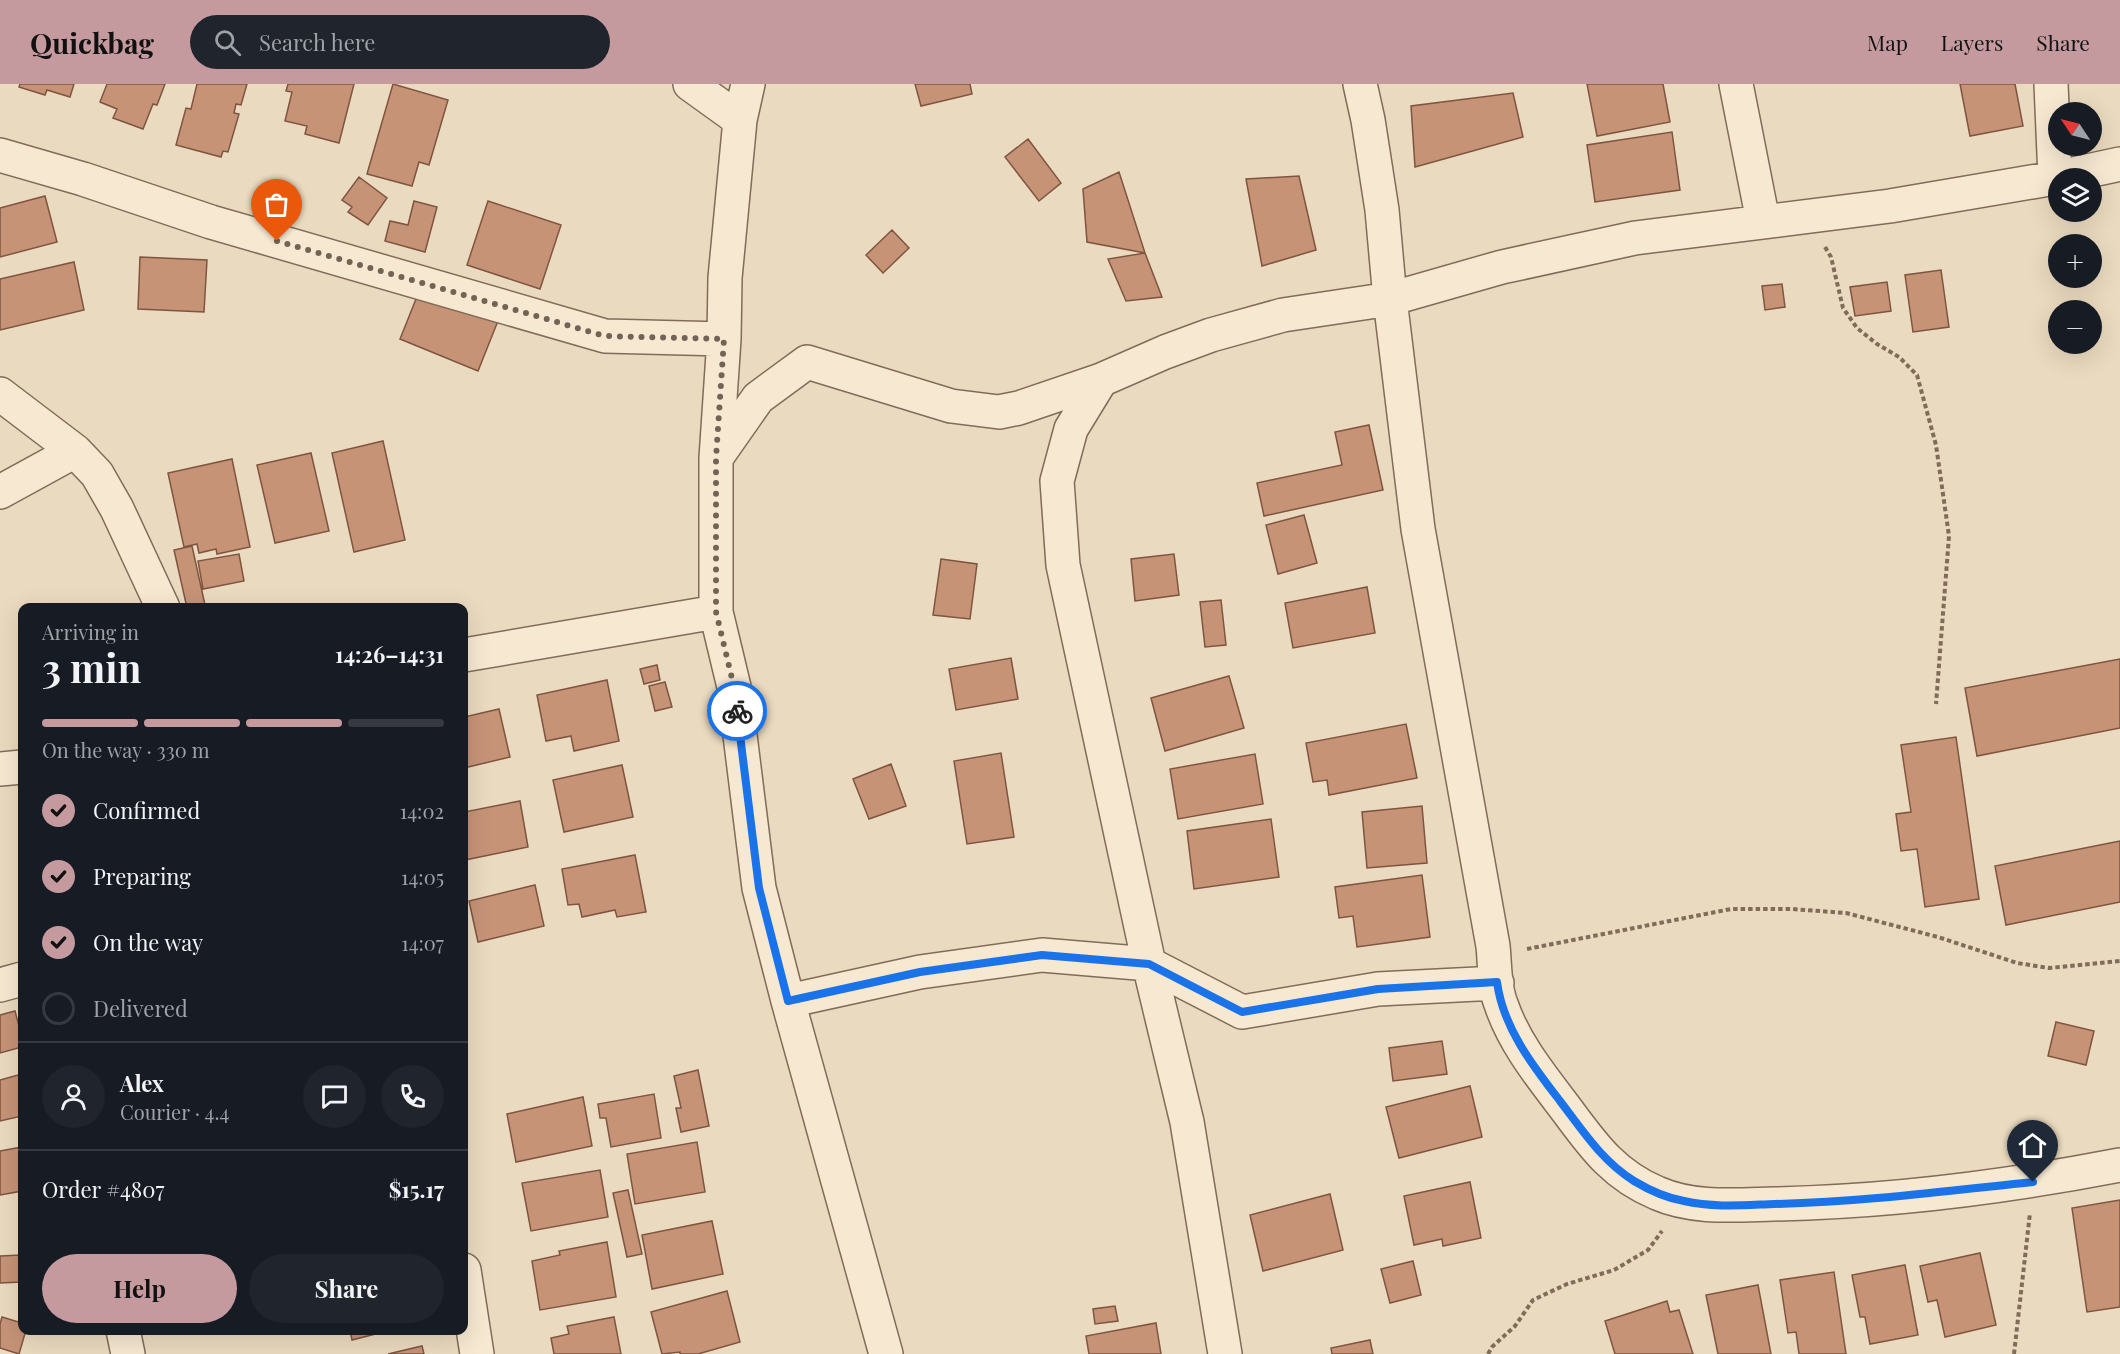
<!DOCTYPE html>
<html lang="en">
<head>
<meta charset="utf-8">
<style>
  :root { --surface:#171b24; --page:#20242c; --text:#f1f3f6; --muted:#9ea1a6; --line:#363941; --accent:#c49a9f }
  body { margin:0; font-family:"Playfair Display",serif; background:var(--page); color:var(--text); height:100vh; display:flex; flex-direction:column; font-size:22px; white-space:nowrap }
  * { box-sizing:border-box; margin:0 }
  p { font-size:20px; color:var(--muted) }
  .icon { flex:none; width:33px; height:33px; fill:none; stroke:currentColor; stroke-width:2; stroke-linecap:round; stroke-linejoin:round }
  .map { position:relative; flex:1; overflow:hidden }
  .panel { position:absolute; left:18px; top:519px; width:450px; height:732px; display:flex; flex-direction:column; background:var(--surface); border-radius:12px; box-shadow:0 6px 24px #0002 }
  .panel>* { flex:none }
  .needle { width:39px; rotate:305deg }
  .buttons { position:absolute; left:2048px; top:18px; display:grid; gap:12px }
  .buttons a { display:grid; place-items:center; width:54px; height:54px; border-radius:50%; background:var(--surface); box-shadow:0 6px 24px #0002; font-size:30px }
  .pin { position:absolute; display:grid; place-items:center; width:51px; height:51px; color:#fff; margin:-62px -26px; border-radius:50% 50% 50% 0; rotate:-45deg; box-shadow:0 0 6px #0007 }
  .pin .icon { rotate:45deg }
  .courier { position:absolute; display:grid; place-items:center; width:60px; height:60px; margin:-30px; border:4px solid #1a73e8; border-radius:50%; background:#fff; color:#222; box-shadow:0 2px 8px #0007 }
  .headline em { font-style:normal; font-weight:700 }
  .headline div { display:flex; flex-direction:column-reverse }
  .headline { display:flex; align-items:center; justify-content:space-between; height:102px; padding:0 24px }
  h1 { font-size:39px; font-weight:700; line-height:45px }
  .bar { display:grid; grid-template-columns:repeat(4,1fr); gap:9px 6px; align-content:center; height:72px; padding:0 24px }
  .bar i { height:8px; border-radius:4px; background:var(--line) }
  .bar .on { background:var(--accent) }
  .bar p { grid-column:span 4 }
  .line { display:flex; align-items:center; gap:15px; padding:0 24px; border-top:2px solid var(--line) }
  .line div { flex:1 }
  .round { display:grid; place-items:center; flex:none; width:63px; height:63px; border-radius:32px; background:var(--page) }
  ol { padding:0 24px; list-style:none }
  li { display:flex; align-items:center; gap:18px; height:66px }
  li p { margin-inline-start:auto }
  li .icon { padding:6px; border-radius:50%; background:var(--accent); color:#111; stroke-width:4 }
  li:last-child { color:var(--muted) }
  li i { width:33px; height:33px; border:3px solid var(--line); border-radius:50% }
  .cta { display:flex; gap:12px; margin-top:auto; padding:12px 24px }
  .cta a { flex:1; height:69px; border-radius:36px; background:var(--accent); color:#111; font-size:24px; font-weight:700; line-height:69px; text-align:center }
  .cta a+a { background:var(--page); color:var(--text) }
  header { display:flex; align-items:center; gap:36px; box-sizing:border-box; height:84px; padding:0 30px; background:var(--accent); color:#111 }
  header strong { font-size:28px }
  nav { display:flex; gap:33px; margin-inline-start:auto; font-size:21px }
  .search { width:420px; height:54px; background:var(--page); display:flex; align-items:center; gap:15px; box-sizing:border-box; padding:0 21px; border-radius:33px; color:var(--muted); font-size:22px }
  .map>svg:first-child { display:block }
  .building { fill:#c69377; stroke:#7f5540; stroke-width:1.5 }
  .lines { fill:none; stroke-linecap:round; stroke-linejoin:round }
  .minor-casing { stroke:#816c59; stroke-width:36 }
  .path { stroke:#816c59; stroke-width:4; stroke-dasharray:4.5 3; stroke-linecap:butt }
  .minor { stroke:#f6e8d1; stroke-width:33 }
  .done { stroke:#726455; stroke-width:6; stroke-dasharray:0 10.8 }
  .route { stroke:#1a73e8; stroke-width:8 }
</style>
</head>
<body>
<header>
<strong>Quickbag</strong>
<div class="search"><svg class="icon" aria-label="search" viewBox="0 0 24 24"><circle cx="10" cy="10" r="6"/><path d="M15 15l6 6"/></svg>Search here</div>
<nav><a>Map</a><a>Layers</a><a>Share</a></nav>
</header>
<div class="map">
<svg width="2120" height="1270" viewBox="0 0 2120 1270">
  <rect width="100%" height="100%" fill="#eadabf"/>
  <!-- building -->
  <path class="building" d="M 20,0 L 74,0 L 70,13 L 47,6 L 45,11 L 19,3 Z
    M 107,0 L 165,0 L 157,21 L 153,20 L 143,45 L 113,34 L 117,25 L 100,18 Z
    M 197,0 L 247,0 L 241,21 L 236,20 L 234,29 L 239,30 L 228,68 L 223,67 L 221,73 L 176,61 L 186,24 L 191,25 Z
    M 288,0 L 354,0 L 339,59 L 305,50 L 307,42 L 285,37 L 292,8 L 286,7 Z
    M 393,0 L 448,16 L 429,81 L 419,78 L 412,102 L 367,90 Z
    M 915,0 L 970,0 L 972,10 L 921,22 Z
    M 1587,0 L 1663,0 L 1670,38 L 1597,52 Z
    M 1960,0 L 2015,0 L 2023,42 L 1970,52 Z
    M 1513,9 L 1523,53 L 1415,83 L 1411,22 Z
    M 1672,48 L 1680,106 L 1595,118 L 1587,61 Z
    M 1028,55 L 1061,99 L 1039,117 L 1005,73 Z
    M 1119,88 L 1145,169 L 1087,158 L 1083,105 Z
    M 1299,92 L 1316,166 L 1262,182 L 1246,95 Z
    M 359,93 L 387,114 L 368,141 L 348,128 L 352,123 L 342,116 Z
    M 45,112 L 57,158 L 0,173 L 0,124 Z
    M 414,117 L 437,123 L 425,168 L 385,157 L 390,137 L 408,141 Z
    M 488,117 L 561,141 L 540,205 L 467,181 Z
    M 892,146 L 909,164 L 883,189 L 866,171 Z
    M 1145,169 L 1162,213 L 1126,217 L 1108,175 Z
    M 140,173 L 207,176 L 204,228 L 138,225 Z
    M 74,178 L 84,226 L 0,246 L 0,195 Z
    M 1941,186 L 1949,243 L 1913,248 L 1905,191 Z
    M 1887,198 L 1891,227 L 1855,232 L 1850,203 Z
    M 1782,200 L 1785,223 L 1765,226 L 1762,202 Z
    M 420,205 L 498,237 L 478,287 L 400,255 Z
    M 1369,341 L 1383,406 L 1264,432 L 1257,399 L 1342,381 L 1335,348 Z
    M 383,357 L 405,456 L 354,468 L 332,369 Z
    M 311,369 L 329,447 L 275,459 L 257,381 Z
    M 232,375 L 250,463 L 217,470 L 216,465 L 199,469 L 197,460 L 184,463 L 168,389 Z
    M 1304,431 L 1317,479 L 1278,490 L 1266,441 Z
    M 192,462 L 205,521 L 187,524 L 174,466 Z
    M 239,470 L 244,497 L 203,505 L 198,477 Z
    M 1174,470 L 1179,511 L 1135,517 L 1131,475 Z
    M 941,475 L 977,480 L 970,535 L 933,531 Z
    M 1367,503 L 1375,549 L 1293,564 L 1285,519 Z
    M 1221,516 L 1226,561 L 1205,563 L 1200,518 Z
    M 1011,574 L 1018,615 L 956,626 L 949,585 Z
    M 2120,575 L 2120,644 L 1977,672 L 1965,604 Z
    M 657,581 L 660,596 L 644,600 L 640,585 Z
    M 1229,592 L 1244,644 L 1165,667 L 1151,614 Z
    M 607,596 L 619,657 L 574,667 L 571,652 L 546,657 L 537,611 Z
    M 665,598 L 672,623 L 655,627 L 649,602 Z
    M 499,625 L 510,673 L 464,684 L 464,633 Z
    M 1406,640 L 1417,694 L 1329,711 L 1327,696 L 1313,698 L 1306,659 Z
    M 1956,653 L 1979,815 L 1925,823 L 1917,765 L 1901,767 L 1896,730 L 1911,728 L 1901,661 Z
    M 1001,669 L 1014,753 L 967,760 L 954,677 Z
    M 1255,670 L 1263,720 L 1178,735 L 1170,685 Z
    M 891,680 L 906,722 L 869,735 L 853,695 Z
    M 622,681 L 633,733 L 564,748 L 553,696 Z
    M 520,717 L 528,763 L 465,776 L 464,728 Z
    M 1422,722 L 1427,779 L 1367,784 L 1362,728 Z
    M 1271,735 L 1279,793 L 1194,805 L 1187,747 Z
    M 2120,757 L 2120,818 L 2006,841 L 1995,782 Z
    M 635,771 L 646,828 L 617,833 L 615,826 L 582,833 L 579,820 L 568,821 L 562,785 Z
    M 1422,791 L 1430,853 L 1357,863 L 1353,832 L 1339,834 L 1335,803 Z
    M 535,801 L 544,842 L 478,858 L 469,817 Z
    M 15,927 L 19,942 L 22,940 L 22,963 L 0,969 L 0,931 Z
    M 2056,938 L 2094,947 L 2086,981 L 2048,972 Z
    M 1442,957 L 1447,990 L 1393,997 L 1389,964 Z
    M 698,986 L 709,1042 L 681,1048 L 676,1024 L 681,1024 L 674,992 Z
    M 22,990 L 22,1032 L 0,1037 L 0,996 Z
    M 1470,1002 L 1482,1053 L 1399,1074 L 1386,1023 Z
    M 654,1010 L 661,1054 L 611,1063 L 606,1034 L 600,1034 L 598,1020 Z
    M 583,1013 L 592,1062 L 516,1078 L 507,1030 Z
    M 697,1058 L 705,1108 L 635,1120 L 627,1070 Z
    M 22,1063 L 22,1107 L 0,1111 L 0,1067 Z
    M 600,1086 L 608,1133 L 531,1147 L 522,1099 Z
    M 1470,1098 L 1481,1154 L 1443,1162 L 1442,1155 L 1414,1161 L 1404,1112 Z
    M 628,1106 L 642,1170 L 627,1173 L 613,1109 Z
    M 1330,1110 L 1343,1166 L 1263,1187 L 1250,1131 Z
    M 2120,1116 L 2120,1223 L 2087,1228 L 2072,1124 Z
    M 712,1137 L 723,1190 L 652,1205 L 642,1151 Z
    M 607,1158 L 616,1213 L 540,1226 L 532,1177 L 560,1171 L 559,1167 Z
    M 1980,1169 L 1996,1241 L 1945,1253 L 1937,1216 L 1928,1218 L 1920,1182 Z
    M 21,1171 L 21,1198 L 0,1199 L 0,1172 Z
    M 1413,1177 L 1421,1211 L 1390,1219 L 1381,1185 Z
    M 1905,1181 L 1918,1251 L 1870,1260 L 1865,1233 L 1860,1233 L 1852,1191 Z
    M 1834,1188 L 1846,1270 L 1799,1270 L 1796,1248 L 1788,1249 L 1780,1196 Z
    M 1758,1201 L 1771,1270 L 1718,1270 L 1706,1211 Z
    M 727,1207 L 740,1258 L 698,1270 L 680,1270 L 680,1268 L 662,1270 L 651,1228 Z
    M 1667,1217 L 1670,1228 L 1679,1226 L 1693,1270 L 1615,1270 L 1605,1237 Z
    M 1115,1222 L 1118,1237 L 1095,1240 L 1093,1225 Z
    M 2,1233 L 22,1239 L 22,1246 L 26,1246 L 19,1270 L 0,1264 L 0,1240 Z
    M 614,1233 L 621,1270 L 554,1270 L 551,1254 L 569,1250 L 567,1242 Z
    M 1156,1239 L 1161,1270 L 1089,1270 L 1086,1252 Z
    M 350,1246 L 391,1246 L 352,1256 Z
    M 1370,1256 L 1373,1270 L 1332,1270 L 1331,1264 Z
    M 422,1262 L 424,1270 L 388,1270 Z"/>
  <g class="lines">
    <defs>
      <path id="minor" d="M 690,0 L 740,36
        M 748,0 L 740,36 L 725,194 L 724,255 L 716,374 L 716,528 L 734,603 L 759,804 L 788,917 L 886,1270
        M 1360,0 L 1368,36 L 1382,126 L 1390,215 L 1418,445 L 1493,862 C 1495,881 1494,903 1501,920 C 1513,956 1537,987 1560,1017 C 1589,1055 1609,1089 1657,1109 C 1693,1125 1735,1121 1773,1120 C 1889,1118 2006,1103 2120,1081
        M 1736,0 L 1763,137
        M 2051,0 L 2055,94
        M 0,71 L 83,95 L 211,138 L 605,252 L 724,255
        M 1101,296 L 1071,345 L 1057,397 L 1063,481 L 1149,880 L 1187,1038 L 1225,1270
        M 0,310 L 75,367 L 97,390 L 117,425 L 163,524
        M 716,374 L 758,314 L 807,278 L 951,322 L 999,328 L 1019,324 L 1101,296 L 1165,268 L 1211,251 L 1283,231 L 1390,215 L 1502,183 L 1635,154 L 1890,122 L 2055,94 L 2120,80
        M 0,408 L 75,367
        M 464,571 L 716,528
        M 0,685 L 22,683
        M 0,901 L 22,895
        M 788,917 L 920,888 L 1042,871 L 1149,880 L 1242,928 L 1378,905 L 1497,899
        M 464,1186 L 477,1270
        M 123,1246 L 128,1270"/>
    </defs>
    <!-- minor casing -->
    <use href="#minor" class="minor-casing"/>
    <!-- path -->
    <path class="path" d="M 1825,163 L 1831,173 L 1843,224 L 1857,244 L 1877,260 L 1899,273 L 1917,291 L 1936,361 L 1949,452 L 1936,620
      M 1527,865 L 1731,825 L 1792,825 L 1846,829 L 1938,853 L 2017,879 L 2049,884 L 2120,877
      M 1488,1270 L 1492,1263 L 1515,1242 L 1533,1216 L 1567,1200 L 1614,1186 L 1648,1166 L 1662,1147
      M 2014,1270 L 2030,1129"/>
    <!-- minor -->
    <use href="#minor" class="minor"/>
  </g>
  <g class="lines">
    <!-- done -->
    <path class="done" d="M 277,157 L 605,252 L 724,255 L 716,374 L 716,528 L 734,603 L 737,627"/>
    <!-- route -->
    <path class="route" d="M 737,627 L 759,804 L 788,917 L 920,888 L 1042,871 L 1149,880 L 1242,928 L 1378,905 L 1497,898 C 1503,944 1533,982 1560,1017 C 1583,1047 1602,1077 1634,1097 C 1649,1106 1666,1114 1684,1117 C 1714,1124 1745,1121 1775,1120 C 1861,1118 1947,1107 2033,1098"/>
  </g>
</svg>
<div class="buttons">
<a><svg class="needle" viewBox="-14 -14 28 28"><path d="M0-13l5 13h-10z" fill="#e53935"/><path d="M0 13l5-13h-10z" fill="#9ea1a6"/></svg></a>
<a><svg class="icon" aria-label="layers" viewBox="0 0 24 24"><path d="M12 4l9 5-9 5-9-5zM3 14l9 5 9-5"/></svg></a>
<a>+</a>
<a>−</a>
</div>
<div class="pin" style="left:277px;top:157px;background:#ea580c"><svg class="icon" aria-label="bag" viewBox="0 0 24 24"><path d="M5 8h14l-1 12H6zM9 8a3 3 0 0 1 6 0"/></svg></div>
<div class="pin" style="left:2033px;top:1098px;background:#1f2937"><svg class="icon" aria-label="home" viewBox="0 0 24 24"><path d="M3 11l9-7 9 7M6 9v11h12V9"/></svg></div>
<div class="courier" style="left:737px;top:627px"><svg class="icon" aria-label="bike" viewBox="0 0 24 24"><circle cx="6" cy="16" r="4"/><circle cx="18" cy="16" r="4"/><path d="M6 16l4-8h5l3 8M10 8l3 8H6M13 5h3"/></svg></div>
<section class="panel">
<div class="headline"><div><h1>3 min</h1><p>Arriving in</p></div><em>14:26–14:31</em></div>
<div class="bar"><i class="on"></i><i class="on"></i><i class="on"></i><i></i><p>On the way · 330 m</p></div>
<ol>
<li><svg class="icon" aria-label="check" viewBox="0 0 24 24"><path d="M5 12l5 5 9-10"/></svg>Confirmed<p>14:02</p></li>
<li><svg class="icon" aria-label="check" viewBox="0 0 24 24"><path d="M5 12l5 5 9-10"/></svg>Preparing<p>14:05</p></li>
<li><svg class="icon" aria-label="check" viewBox="0 0 24 24"><path d="M5 12l5 5 9-10"/></svg>On the way<p>14:07</p></li>
<li><i></i>Delivered</li>
</ol>
<div class="line" style="height:108px"><a class="round"><svg class="icon" aria-label="person" viewBox="0 0 24 24"><circle cx="12" cy="8" r="4"/><path d="M4 21q1-7 8-7t8 7"/></svg></a><div><b>Alex</b><p>Courier · 4.4</p></div><a class="round"><svg class="icon" aria-label="chat" viewBox="0 0 24 24"><path d="M4 5h16v11H9l-5 4z"/></svg></a><a class="round"><svg class="icon" aria-label="phone" viewBox="0 0 24 24"><path d="M5 4h4l2 5-3 2q2 4 5 5l2-3 5 2v4C11 20 4 13 5 4z"/></svg></a></div>
<div class="line" style="height:78px"><div>Order #4807</div><b>$15.17</b></div>
<div class="cta"><a>Help</a><a>Share</a></div>
</section>
</div>
</body>
</html>
